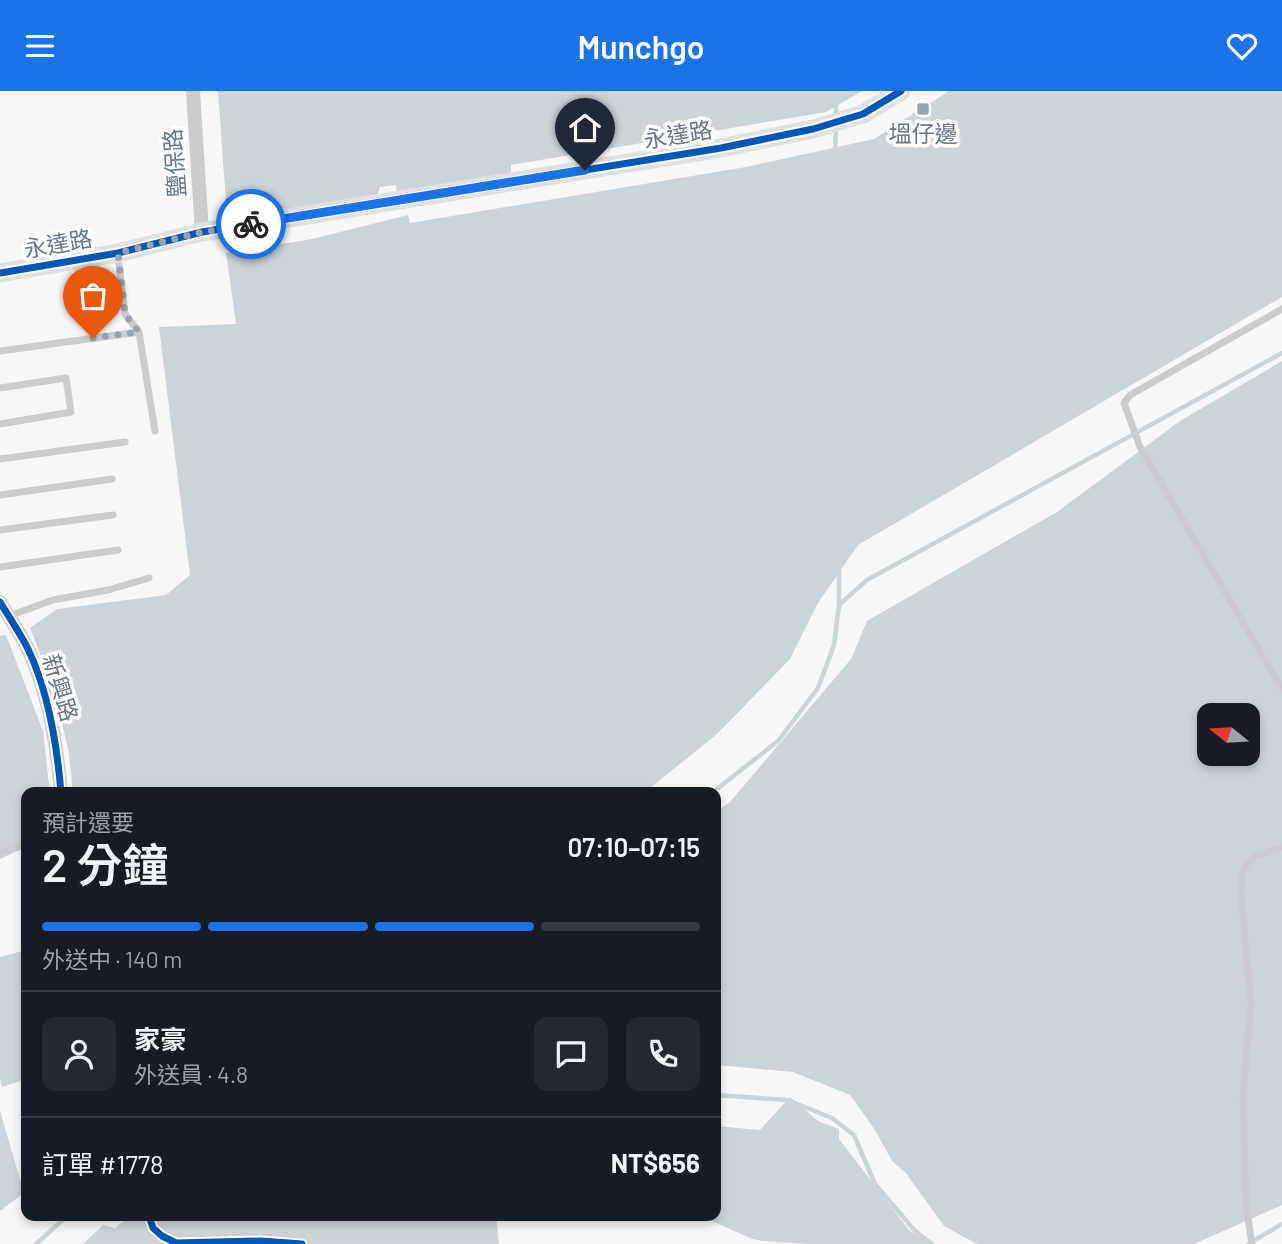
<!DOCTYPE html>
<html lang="zh-TW">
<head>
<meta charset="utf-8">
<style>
  :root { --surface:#171b24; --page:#242831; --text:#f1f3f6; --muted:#9ea1a6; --line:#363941; --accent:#1a73e8 }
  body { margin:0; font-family:Barlow,"Noto Sans TC",sans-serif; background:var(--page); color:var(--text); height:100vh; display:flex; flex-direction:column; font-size:26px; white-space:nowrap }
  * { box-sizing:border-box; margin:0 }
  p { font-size:23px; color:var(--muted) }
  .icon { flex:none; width:38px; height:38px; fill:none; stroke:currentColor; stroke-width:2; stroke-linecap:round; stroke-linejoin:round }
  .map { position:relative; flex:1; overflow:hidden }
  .side { position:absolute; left:21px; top:696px; width:700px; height:434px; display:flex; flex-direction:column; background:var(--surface); border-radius:14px; box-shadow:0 4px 10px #0003 }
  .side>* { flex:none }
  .needle { width:46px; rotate:288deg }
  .fabs { position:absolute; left:1197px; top:612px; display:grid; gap:14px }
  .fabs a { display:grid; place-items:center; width:63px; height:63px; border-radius:14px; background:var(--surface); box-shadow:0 4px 10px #0003; font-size:35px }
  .pin { position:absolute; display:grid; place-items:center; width:60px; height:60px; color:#fff; margin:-72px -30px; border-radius:50% 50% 50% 0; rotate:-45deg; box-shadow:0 0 7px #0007 }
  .pin .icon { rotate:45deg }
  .courier { position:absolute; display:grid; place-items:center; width:70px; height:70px; margin:-35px; border:5px solid #1a73e8; border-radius:50%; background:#fff; color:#222; box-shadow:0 2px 9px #0007 }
  .head em { font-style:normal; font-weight:600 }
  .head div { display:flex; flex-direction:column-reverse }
  .head { display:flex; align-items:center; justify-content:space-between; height:119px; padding:0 21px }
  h1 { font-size:46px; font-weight:600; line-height:52px }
  .bar { display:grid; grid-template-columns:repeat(4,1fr); gap:10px 7px; align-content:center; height:84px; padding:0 21px }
  .bar i { height:9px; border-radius:5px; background:var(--line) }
  .bar .active { background:var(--accent) }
  .bar p { grid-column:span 4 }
  .line { display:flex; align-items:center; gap:18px; padding:0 21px; border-top:2px solid var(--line) }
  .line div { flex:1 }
  .round { display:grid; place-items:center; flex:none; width:74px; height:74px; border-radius:14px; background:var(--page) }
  header { display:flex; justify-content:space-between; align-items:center; height:91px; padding:0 21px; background:var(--accent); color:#fff; font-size:32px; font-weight:600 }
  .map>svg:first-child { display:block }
  .water { fill:#cdd4d8; fill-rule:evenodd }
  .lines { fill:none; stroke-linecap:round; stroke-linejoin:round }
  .stream { stroke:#cdd4d8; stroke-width:4.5 }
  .lane { stroke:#ccccce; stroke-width:7 }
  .street { stroke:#ccccce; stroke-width:14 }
  .secondary { stroke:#e0e0e1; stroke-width:19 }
  .cycleway-casing { stroke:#fff; stroke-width:11 }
  .cycleway { stroke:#0057b8; stroke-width:7 }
  .done { stroke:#9aa4ae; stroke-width:7; stroke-dasharray:0 12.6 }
  .route { stroke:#1a73e8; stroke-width:9 }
  .poi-dot { fill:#9aa4ae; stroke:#fff; stroke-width:2.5 }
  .labels { text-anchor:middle; stroke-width:7; stroke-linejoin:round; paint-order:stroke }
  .poi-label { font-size:23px; fill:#687786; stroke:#fff }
  .street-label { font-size:23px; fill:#687786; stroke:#fff }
</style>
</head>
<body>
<header><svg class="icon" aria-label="menu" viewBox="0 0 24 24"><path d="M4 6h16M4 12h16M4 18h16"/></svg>Munchgo<svg class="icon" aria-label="heart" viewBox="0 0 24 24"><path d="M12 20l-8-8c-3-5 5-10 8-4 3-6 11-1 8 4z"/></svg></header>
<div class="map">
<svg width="1282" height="1153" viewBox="0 0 1282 1153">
  <rect width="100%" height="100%" fill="#f7f7f7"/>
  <!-- water -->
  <path class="water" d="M 218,0 L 862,0 L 826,21 L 511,74 L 511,85 L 397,104 L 396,94 L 380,96 L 377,106 L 244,128 L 235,120 L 235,116 L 226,112 Z
    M 949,0 L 1282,0 L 1282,206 L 858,454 L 818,512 L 790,568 L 717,643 L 644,702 L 73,702 L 69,663 L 55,601 L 30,537 L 57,518 L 166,504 L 190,484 L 159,236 L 236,233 L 226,162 L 312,148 L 408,124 L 410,132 L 746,76 L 874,48 Z
    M 1282,270 L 1282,1114 L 1194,1153 L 977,1153 L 944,1135 L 905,1081 L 892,1070 L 875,1039 L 850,1004 L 793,981 L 716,974 L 716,721 L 730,711 L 851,568 L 867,530 L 1057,421 L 1180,330 ZM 1209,625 L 1248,625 L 1248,663 L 1209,663 Z
    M 6,544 L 43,640 L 50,702 L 26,702 L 26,756 L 0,768 L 0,545 Z
    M 26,859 L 26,988 L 2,996 L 0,987 L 0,866 Z
    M 790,1006 L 818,1030 L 839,1038 L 839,1048 L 909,1139 L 930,1153 L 808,1153 L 762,1150 L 753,1148 L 704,1127 L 691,1125 L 716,1125 L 716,1035 L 760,1039 Z
    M 0,1020 L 24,1102 L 0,1120 Z
    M 129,1125 L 496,1125 L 499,1153 L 83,1153 L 103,1134 L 115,1137 Z"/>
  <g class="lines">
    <!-- stream -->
    <path class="stream" d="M 836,27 L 836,0
      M 835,62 L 836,36
      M 839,477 L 839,514
      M 712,702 L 778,650 L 818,597 L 834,554 L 839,514 L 867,489 L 1282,262
      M 716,1004 L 787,1009 L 832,1027 L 854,1044 L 875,1093 L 915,1140 L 932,1153
      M 36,1153 L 67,1125
      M 1248,1153 L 1282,1133"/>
    <!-- lane -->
    <path class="lane" d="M 118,165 L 125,223 L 139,241 L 155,340
      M 1282,218 L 1130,304 L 1124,312 L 1140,356 L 1282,598
      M 0,260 L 139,241
      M 0,297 L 66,287 L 71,321 L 0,333
      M 0,368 L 125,351
      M 0,404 L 112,388
      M 0,439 L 113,424
      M 0,476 L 118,459
      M 9,525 L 53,509 L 108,499 L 149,487
      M 0,762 L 26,753
      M 1252,1153 L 1246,1115 L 1243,1004 L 1251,912 L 1241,804 L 1242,785 L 1247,772 L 1256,765 L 1282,756"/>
    <!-- street -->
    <path class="street" d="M 193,0 L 202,141
      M 0,511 C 9,526 20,542 28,558 C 49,602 57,653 61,702
      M 149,1125 L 153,1137 L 162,1145 L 176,1152 L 261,1150 L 302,1153"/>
    <!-- secondary -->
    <path class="secondary" d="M 0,182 L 118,162 L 202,141 L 721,57 L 813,38 L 863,23 L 901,0"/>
    <defs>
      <path id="cycleway" d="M 0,182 L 118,162 L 202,141 L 721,57 L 813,38 L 863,23 L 901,0
        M 0,511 C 9,526 20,542 28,558 C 49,602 57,653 61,702
        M 149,1125 L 153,1137 L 162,1145 L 176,1152 L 261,1150 L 302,1153"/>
    </defs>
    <!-- cycleway casing -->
    <use href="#cycleway" class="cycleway-casing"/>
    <!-- cycleway -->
    <use href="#cycleway" class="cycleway"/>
  </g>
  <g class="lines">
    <!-- done -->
    <path class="done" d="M 93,247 L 139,241 L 125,223 L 118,162 L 202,141 L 251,133"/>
    <!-- route -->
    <path class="route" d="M 251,133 L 585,79"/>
  </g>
  <!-- markers -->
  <rect class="poi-dot" x="916" y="11" width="14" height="14" rx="3.5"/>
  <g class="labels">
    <!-- poi labels -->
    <g class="poi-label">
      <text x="923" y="51">塭仔邊</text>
    </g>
    <!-- street labels -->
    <g class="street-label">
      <text transform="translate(678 44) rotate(-9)" y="8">永達路</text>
      <text transform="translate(175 72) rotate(-94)" y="8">鹽保路</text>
      <text transform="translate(58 153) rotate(-10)" y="8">永達路</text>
      <text transform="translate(60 597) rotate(73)" y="8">新興路</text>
    </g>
  </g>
</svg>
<div class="fabs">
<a><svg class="needle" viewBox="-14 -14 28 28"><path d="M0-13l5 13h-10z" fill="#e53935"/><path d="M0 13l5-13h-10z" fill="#9ea1a6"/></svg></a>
</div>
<div class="pin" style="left:93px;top:247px;background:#ea580c"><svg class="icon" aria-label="bag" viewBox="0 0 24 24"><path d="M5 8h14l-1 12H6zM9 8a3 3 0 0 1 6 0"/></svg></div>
<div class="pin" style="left:585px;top:79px;background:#1f2937"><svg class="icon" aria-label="home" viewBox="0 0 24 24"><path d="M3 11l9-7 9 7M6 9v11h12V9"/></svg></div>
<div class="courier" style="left:251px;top:133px"><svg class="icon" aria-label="bike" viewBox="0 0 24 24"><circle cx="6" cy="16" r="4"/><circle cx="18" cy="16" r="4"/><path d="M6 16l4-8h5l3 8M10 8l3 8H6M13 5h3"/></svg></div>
<section class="side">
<div class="head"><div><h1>2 分鐘</h1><p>預計還要</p></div><em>07:10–07:15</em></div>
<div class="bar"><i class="active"></i><i class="active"></i><i class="active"></i><i></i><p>外送中 · 140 m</p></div>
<div class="line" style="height:126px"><a class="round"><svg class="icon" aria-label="person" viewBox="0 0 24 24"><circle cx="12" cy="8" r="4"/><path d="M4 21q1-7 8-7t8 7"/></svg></a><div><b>家豪</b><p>外送員 · 4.8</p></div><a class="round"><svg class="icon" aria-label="chat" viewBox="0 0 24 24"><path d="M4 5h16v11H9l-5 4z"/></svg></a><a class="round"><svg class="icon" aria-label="phone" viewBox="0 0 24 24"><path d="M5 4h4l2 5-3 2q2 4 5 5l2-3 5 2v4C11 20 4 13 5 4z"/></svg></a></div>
<div class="line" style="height:91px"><div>訂單 #1778</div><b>NT$656</b></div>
</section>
</div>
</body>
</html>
